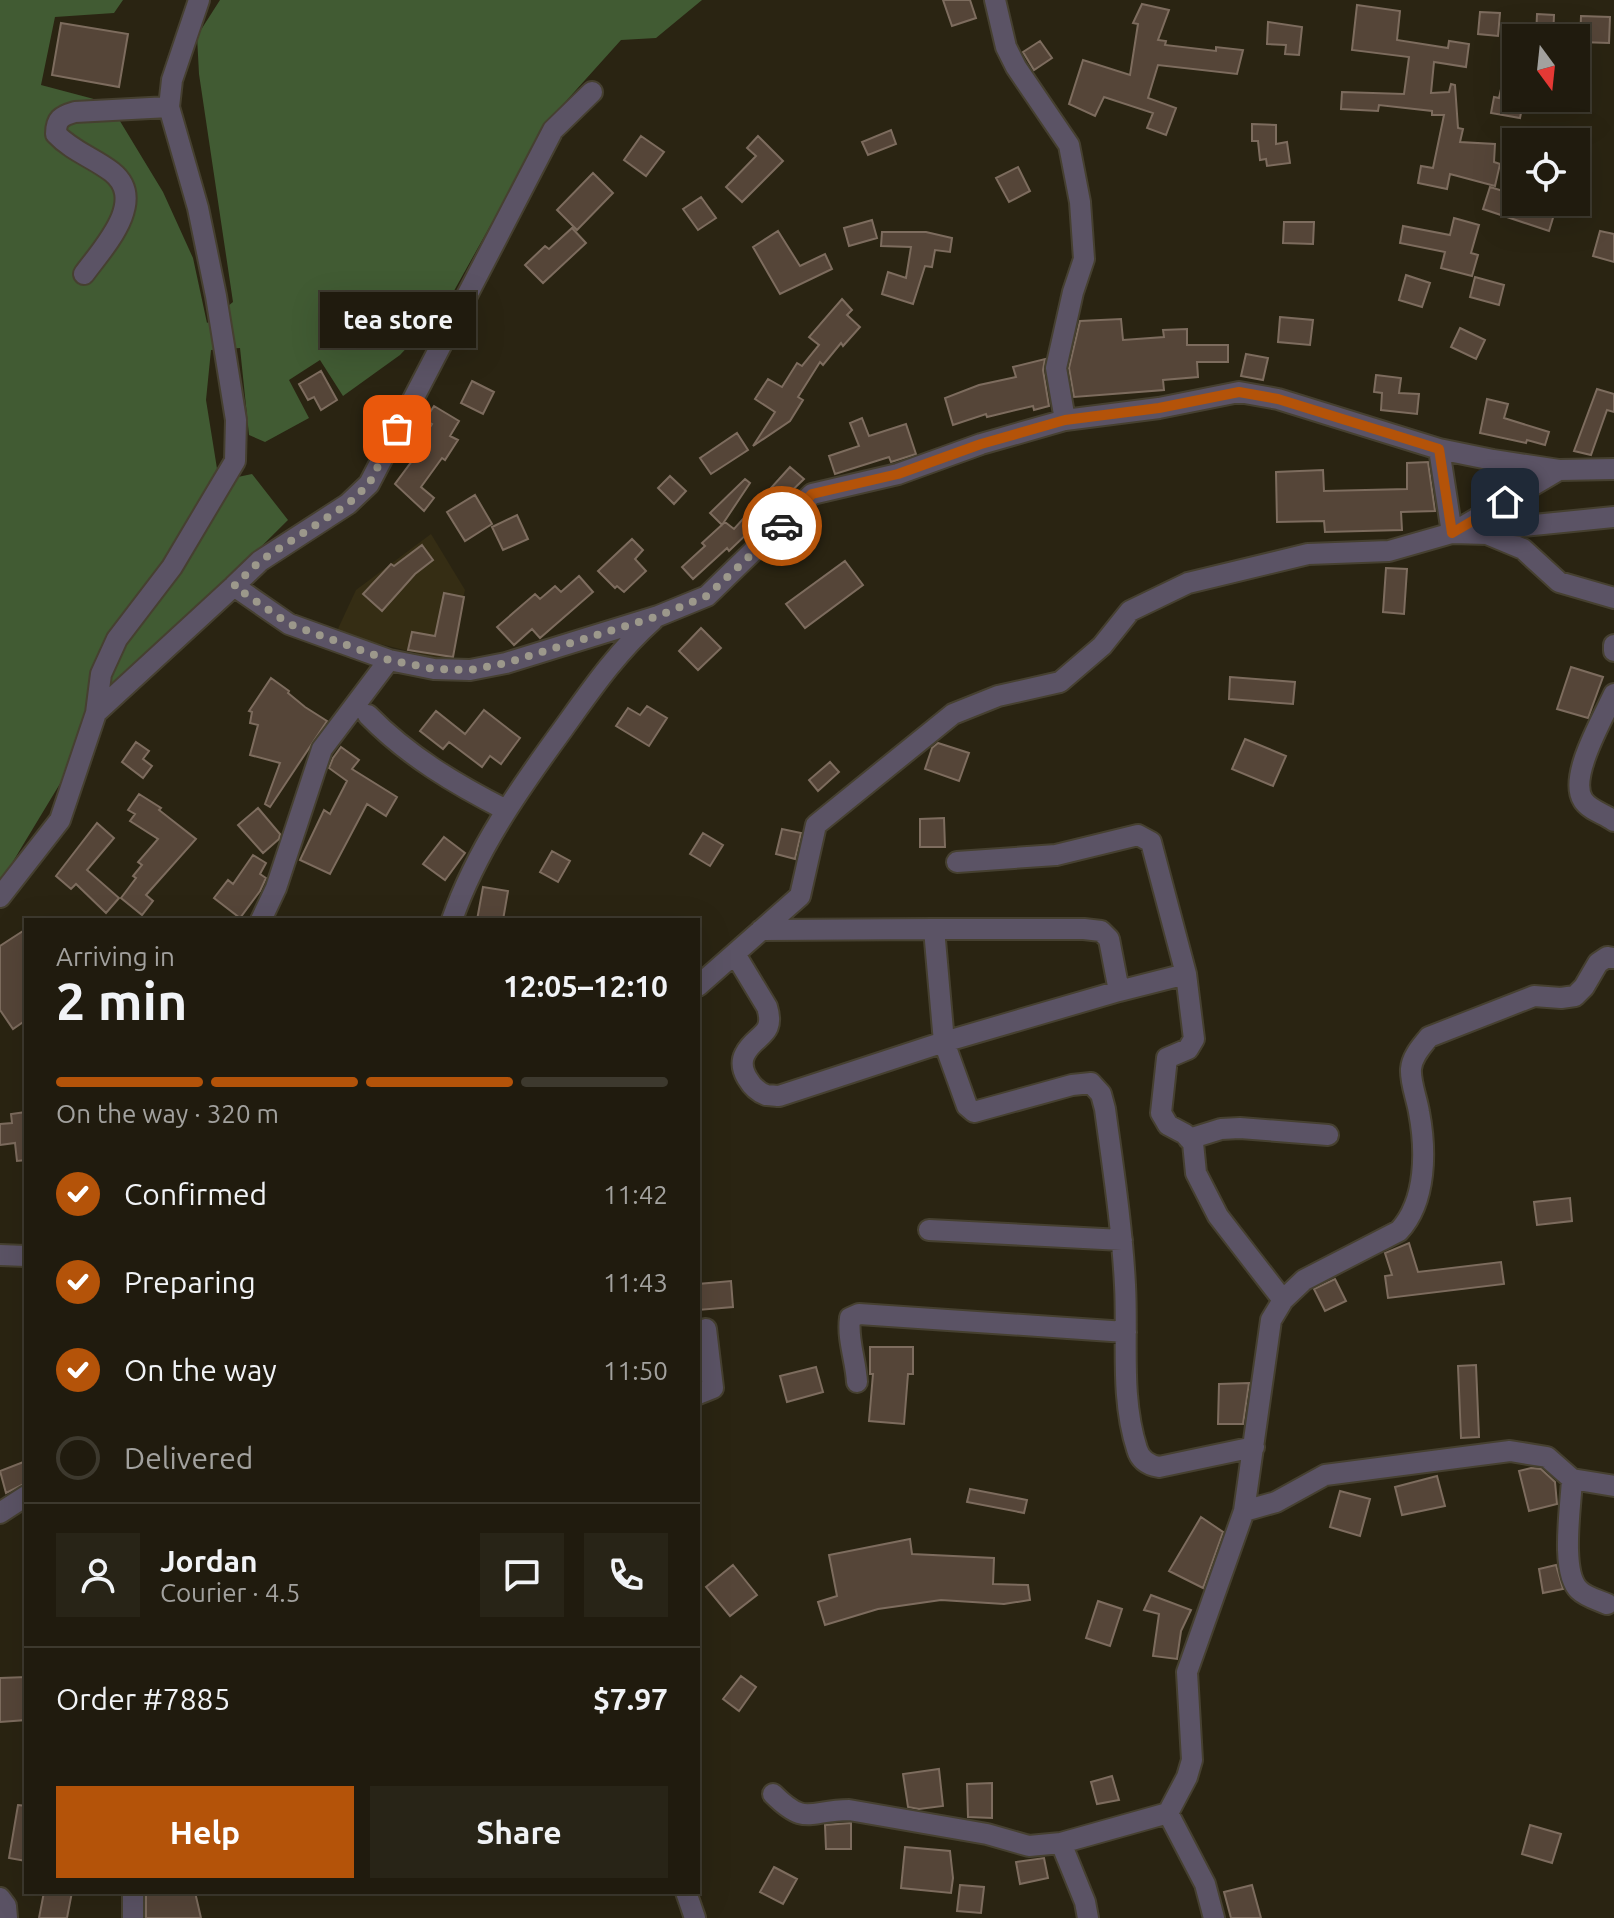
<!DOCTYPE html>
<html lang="en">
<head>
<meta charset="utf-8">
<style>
  :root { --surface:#201b0e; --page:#282417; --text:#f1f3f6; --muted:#a2a19e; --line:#3d392e; --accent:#b45309 }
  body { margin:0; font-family:Ubuntu,sans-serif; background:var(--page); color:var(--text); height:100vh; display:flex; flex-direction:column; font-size:30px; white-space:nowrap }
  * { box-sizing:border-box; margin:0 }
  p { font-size:26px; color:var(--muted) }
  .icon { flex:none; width:44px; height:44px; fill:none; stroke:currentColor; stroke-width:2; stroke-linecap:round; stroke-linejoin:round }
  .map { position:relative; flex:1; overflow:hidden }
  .drawer { position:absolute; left:24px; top:918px; width:676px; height:976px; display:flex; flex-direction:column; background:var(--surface); border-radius:0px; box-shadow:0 8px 32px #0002,0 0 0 2px var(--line) }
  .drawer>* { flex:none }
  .needle { width:52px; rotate:165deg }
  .tools { position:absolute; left:1502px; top:24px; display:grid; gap:16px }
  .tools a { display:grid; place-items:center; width:88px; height:88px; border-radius:0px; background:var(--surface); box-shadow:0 8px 32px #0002,0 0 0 2px var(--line); font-size:40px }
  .pin { position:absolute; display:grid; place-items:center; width:68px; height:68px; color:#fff; margin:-34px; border-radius:16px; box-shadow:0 4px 12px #0006 }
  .courier { position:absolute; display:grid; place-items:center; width:80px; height:80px; margin:-40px; border:6px solid #b45309; border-radius:50%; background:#fff; color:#222; box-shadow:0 2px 10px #0007 }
  .bubble { position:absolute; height:56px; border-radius:0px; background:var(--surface); box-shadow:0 8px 32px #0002,0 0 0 2px var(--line); font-size:26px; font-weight:700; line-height:56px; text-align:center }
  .overview em { font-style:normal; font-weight:700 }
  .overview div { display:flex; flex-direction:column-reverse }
  .overview { display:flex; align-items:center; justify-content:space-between; height:136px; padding:0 32px }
  h1 { font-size:52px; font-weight:700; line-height:60px }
  .bar { display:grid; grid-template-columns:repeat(4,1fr); gap:12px 8px; align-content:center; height:96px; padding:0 32px }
  .bar i { height:10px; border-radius:6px; background:var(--line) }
  .bar .current { background:var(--accent) }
  .bar p { grid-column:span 4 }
  .line { display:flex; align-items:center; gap:20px; padding:0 32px; border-top:2px solid var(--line) }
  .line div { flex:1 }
  .round { display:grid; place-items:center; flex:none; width:84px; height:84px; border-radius:0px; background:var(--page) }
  ol { padding:0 32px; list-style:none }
  li { display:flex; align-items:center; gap:24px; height:88px }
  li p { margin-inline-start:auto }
  li .icon { padding:8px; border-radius:50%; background:var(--accent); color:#fff; stroke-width:4 }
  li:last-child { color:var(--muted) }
  li i { width:44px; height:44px; border:4px solid var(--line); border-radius:50% }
  .cta { display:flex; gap:16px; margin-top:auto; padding:16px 32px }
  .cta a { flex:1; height:92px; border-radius:0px; background:var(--accent); color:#fff; font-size:32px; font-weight:700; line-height:92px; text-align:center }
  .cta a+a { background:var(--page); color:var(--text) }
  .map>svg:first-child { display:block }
  .built { fill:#352d14 }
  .forest { fill:#415b33 }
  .building { fill:#554538; stroke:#7d6c5e; stroke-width:2 }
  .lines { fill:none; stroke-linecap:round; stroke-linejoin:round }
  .minor-casing { stroke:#464030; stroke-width:24 }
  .minor { stroke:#5b5365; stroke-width:20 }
  .done { stroke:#9c988b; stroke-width:8; stroke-dasharray:0 14.4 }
  .route { stroke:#b45309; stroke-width:10 }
</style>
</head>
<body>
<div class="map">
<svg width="1614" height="1918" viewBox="0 0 1614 1918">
  <rect width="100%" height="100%" fill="#2a2412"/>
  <!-- built -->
  <path class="built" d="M 431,534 L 465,590 L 448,661 L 336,633 L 356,590 Z"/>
  <!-- forest -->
  <path class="forest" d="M 0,0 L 123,0 L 114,13 L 55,17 L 41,85 L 109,103 L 163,192 L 193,258 L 207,323 L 233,302 L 199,74 L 197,36 L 220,0 L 702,0 L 656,38 L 621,40 L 549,120 L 445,307 L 400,355 L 343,396 L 320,360 L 289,380 L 309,418 L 265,442 L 249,435 L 240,348 L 211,350 L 206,400 L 219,481 L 252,474 L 288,520 L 116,691 L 0,883 Z"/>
  <!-- building -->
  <path class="building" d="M 943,0 L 970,0 L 976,18 L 952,26 Z
    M 1142,4 L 1169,10 L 1158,40 L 1166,41 L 1165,45 L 1216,51 L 1216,47 L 1243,50 L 1237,74 L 1158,65 L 1148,98 L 1176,108 L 1166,135 L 1147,128 L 1153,113 L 1104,97 L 1095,116 L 1069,104 L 1083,60 L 1130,75 L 1138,24 L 1133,23 Z
    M 1357,5 L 1400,11 L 1397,40 L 1448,48 L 1449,41 L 1469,44 L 1466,67 L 1434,62 L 1431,93 L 1449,92 L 1451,84 L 1455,85 L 1458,128 L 1463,129 L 1460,142 L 1495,144 L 1494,162 L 1500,164 L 1495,186 L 1450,174 L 1447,189 L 1418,183 L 1421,166 L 1433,168 L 1444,115 L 1432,115 L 1432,111 L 1379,105 L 1378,111 L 1341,109 L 1342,92 L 1404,94 L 1409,57 L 1352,50 Z
    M 1480,12 L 1500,13 L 1498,36 L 1478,34 Z
    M 1537,14 L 1554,15 L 1553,38 L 1536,38 Z
    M 1581,16 L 1610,17 L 1609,43 L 1580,42 Z
    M 1268,22 L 1302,27 L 1299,55 L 1285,54 L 1286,45 L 1267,44 Z
    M 61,23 L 128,34 L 119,87 L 52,75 Z
    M 1040,41 L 1052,58 L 1034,70 L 1023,52 Z
    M 1516,88 L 1516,98 L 1524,98 L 1520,118 L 1491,113 L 1494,97 L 1499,98 L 1501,89 Z
    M 1252,124 L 1276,125 L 1276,144 L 1287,142 L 1290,163 L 1267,166 L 1266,159 L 1260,160 L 1258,141 L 1252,141 Z
    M 891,130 L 896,144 L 868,155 L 862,142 Z
    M 641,136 L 664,152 L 646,176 L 624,160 Z
    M 758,136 L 783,161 L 742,202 L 726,187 L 756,156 L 747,148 Z
    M 1018,167 L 1030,191 L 1009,202 L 996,178 Z
    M 593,173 L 613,193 L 577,230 L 557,210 Z
    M 1490,187 L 1516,195 L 1516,202 L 1537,202 L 1556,208 L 1549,231 L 1483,209 Z
    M 701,197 L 716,218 L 698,230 L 683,209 Z
    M 1454,218 L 1479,225 L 1471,253 L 1478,255 L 1472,276 L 1441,268 L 1445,252 L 1400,243 L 1403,226 L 1450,235 Z
    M 872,220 L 877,238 L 849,246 L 844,228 Z
    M 1284,222 L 1314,222 L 1313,244 L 1283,243 Z
    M 572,228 L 586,243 L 543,283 L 525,265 L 545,246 L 549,249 Z
    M 778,231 L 800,266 L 825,254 L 832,269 L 780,294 L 753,247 Z
    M 1600,231 L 1614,234 L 1614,262 L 1593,256 Z
    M 882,232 L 926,232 L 952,238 L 950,252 L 935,250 L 932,267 L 925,266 L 913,304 L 882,294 L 888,272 L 906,278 L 911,247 L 881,246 Z
    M 1406,275 L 1430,283 L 1422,307 L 1399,300 Z
    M 1475,277 L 1504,285 L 1499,305 L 1470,297 Z
    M 842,299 L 852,310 L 847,315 L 860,327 L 843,346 L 841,343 L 823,365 L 820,362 L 798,397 L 803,400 L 790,421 L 753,446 L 775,412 L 755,399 L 768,379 L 782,387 L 797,363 L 802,366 L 819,345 L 809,337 Z
    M 1280,317 L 1313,320 L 1310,345 L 1278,342 Z
    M 1121,319 L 1123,340 L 1164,337 L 1163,330 L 1187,329 L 1187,345 L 1228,345 L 1228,362 L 1197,362 L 1198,377 L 1163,380 L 1164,390 L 1074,397 L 1069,368 L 1080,321 Z
    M 1460,328 L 1485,340 L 1476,359 L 1451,347 Z
    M 1246,354 L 1268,358 L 1263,380 L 1241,376 Z
    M 1045,359 L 1043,370 L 1049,406 L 1034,410 L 1033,406 L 987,417 L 986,414 L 953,425 L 945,398 L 979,385 L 1016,377 L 1013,367 Z
    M 321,371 L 337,400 L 321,410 L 314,397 L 308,400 L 299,384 Z
    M 1376,375 L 1401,378 L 1399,393 L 1419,394 L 1417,414 L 1381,410 L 1382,393 L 1374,392 Z
    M 472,381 L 494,392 L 483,414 L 461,403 Z
    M 1597,389 L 1614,394 L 1614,412 L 1607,410 L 1591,455 L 1574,451 Z
    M 1487,399 L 1508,404 L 1504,418 L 1549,432 L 1545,445 L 1527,440 L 1526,443 L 1480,433 Z
    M 434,406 L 459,421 L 450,436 L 458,440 L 445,460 L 442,458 L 421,487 L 434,498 L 424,511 L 395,484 L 423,446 L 419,444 L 432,424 L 425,420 Z
    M 862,418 L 869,436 L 906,424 L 916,454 L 891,462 L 889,457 L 835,474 L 829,456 L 859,446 L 850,423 Z
    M 737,433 L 748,450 L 711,474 L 700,458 Z
    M 1428,462 L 1435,511 L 1401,512 L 1402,530 L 1325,532 L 1324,521 L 1277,522 L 1276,472 L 1323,470 L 1324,491 L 1407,489 L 1407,463 Z
    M 790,467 L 804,479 L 729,551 L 727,548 L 693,579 L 682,567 L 705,546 L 702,543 L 725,522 L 734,529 Z
    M 670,476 L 686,491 L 674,504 L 658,488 Z
    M 745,479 L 750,483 L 722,525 L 710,513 Z
    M 475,495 L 492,524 L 465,541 L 447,512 Z
    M 517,515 L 528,539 L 503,550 L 492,527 Z
    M 632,539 L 643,550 L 635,559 L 646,571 L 624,592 L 617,586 L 615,588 L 598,571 Z
    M 422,545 L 433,560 L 415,574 L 382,611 L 363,594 L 391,564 L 394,566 Z
    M 845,561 L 863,585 L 805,628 L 786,604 Z
    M 1386,568 L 1407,569 L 1404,614 L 1383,612 Z
    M 579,576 L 593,592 L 540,638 L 532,629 L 514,645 L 497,627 L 535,594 L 540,599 L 555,586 L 561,592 Z
    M 444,593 L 464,597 L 453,657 L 408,650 L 412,632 L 435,636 Z
    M 701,628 L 721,648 L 698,670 L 679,651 Z
    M 1571,667 L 1603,677 L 1588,718 L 1557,709 Z
    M 1230,677 L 1295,682 L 1293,704 L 1229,699 Z
    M 271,678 L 289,691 L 288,693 L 305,707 L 327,721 L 270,807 L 265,804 L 280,763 L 250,755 L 258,725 L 250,723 L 252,712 L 249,711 Z
    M 647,706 L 667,718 L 649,746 L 616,726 L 628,708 L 640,715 Z
    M 484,710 L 520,738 L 501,764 L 490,756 L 482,767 L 449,742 L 443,749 L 420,731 L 436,711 L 465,734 Z
    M 1245,739 L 1286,756 L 1273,786 L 1232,769 Z
    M 136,742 L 149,751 L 143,759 L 152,766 L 143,778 L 122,762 Z
    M 938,743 L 969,753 L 959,781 L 925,769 L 932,748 Z
    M 341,747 L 359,760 L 352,769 L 397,797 L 386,816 L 367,804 L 330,874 L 300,860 L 324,810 L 330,814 L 347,781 L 329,768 L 333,758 Z
    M 830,762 L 839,772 L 818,791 L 809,780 Z
    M 139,794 L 161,808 L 159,810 L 196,839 L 146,895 L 153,901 L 142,915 L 121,898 L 136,878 L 133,876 L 142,865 L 138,862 L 158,839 L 130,821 L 135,814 L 128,810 Z
    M 258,808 L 280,834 L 279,839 L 263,853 L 238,825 Z
    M 944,818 L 945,847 L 920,847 L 920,819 Z
    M 97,823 L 114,838 L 87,870 L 119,898 L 106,913 L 76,884 L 71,889 L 56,876 Z
    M 782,829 L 801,833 L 795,859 L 776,854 Z
    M 703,833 L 723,845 L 710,866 L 690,854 Z
    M 444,837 L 465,853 L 445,880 L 423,864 Z
    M 552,851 L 570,861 L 558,882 L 540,872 Z
    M 253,855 L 266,863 L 260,874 L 266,878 L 260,891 L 240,918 L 214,898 L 228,880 L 233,884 Z
    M 483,887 L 508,891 L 503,920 L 477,920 Z
    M 26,929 L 26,1020 L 13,1029 L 0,1010 L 0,946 Z
    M 26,1112 L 26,1160 L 17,1161 L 15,1143 L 0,1145 L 0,1124 L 12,1123 L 11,1114 Z
    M 1570,1198 L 1572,1221 L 1537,1225 L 1534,1202 Z
    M 1409,1243 L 1418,1272 L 1501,1262 L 1504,1284 L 1388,1298 L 1385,1276 L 1392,1275 L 1385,1253 Z
    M 1335,1279 L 1346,1301 L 1325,1311 L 1314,1289 Z
    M 731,1281 L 733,1307 L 698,1310 L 698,1284 Z
    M 870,1347 L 913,1347 L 913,1374 L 908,1374 L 904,1424 L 869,1421 L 873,1374 L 870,1374 Z
    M 1476,1365 L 1479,1437 L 1461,1438 L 1458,1366 Z
    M 816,1367 L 823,1392 L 787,1402 L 780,1376 Z
    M 1249,1383 L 1243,1424 L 1218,1424 L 1219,1384 Z
    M 26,1461 L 26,1483 L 6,1493 L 0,1471 Z
    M 1531,1468 L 1541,1469 L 1555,1482 L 1557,1504 L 1529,1511 L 1519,1471 Z
    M 1437,1476 L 1445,1506 L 1402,1515 L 1395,1487 Z
    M 970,1489 L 1027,1500 L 1024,1513 L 967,1502 Z
    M 1340,1491 L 1370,1499 L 1360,1536 L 1330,1527 Z
    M 1201,1517 L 1223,1532 L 1203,1588 L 1169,1571 Z
    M 910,1539 L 912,1554 L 994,1558 L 993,1584 L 1028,1585 L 1030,1600 L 1004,1604 L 941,1600 L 878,1609 L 825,1625 L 818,1602 L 837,1596 L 829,1555 Z
    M 733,1565 L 757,1595 L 730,1616 L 706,1587 Z
    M 1556,1565 L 1563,1589 L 1543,1593 L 1539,1569 Z
    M 1151,1595 L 1191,1610 L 1181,1631 L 1177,1659 L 1153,1656 L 1159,1614 L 1144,1610 Z
    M 1098,1601 L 1122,1609 L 1110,1646 L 1086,1638 Z
    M 741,1676 L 756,1687 L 739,1711 L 723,1699 Z
    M 26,1677 L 26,1720 L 0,1722 L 0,1678 Z
    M 939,1769 L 943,1806 L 919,1809 L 908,1807 L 903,1774 Z
    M 1112,1776 L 1119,1800 L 1097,1804 L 1091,1782 Z
    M 992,1783 L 992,1818 L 968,1817 L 967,1784 Z
    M 18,1805 L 26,1806 L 26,1861 L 9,1858 Z
    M 851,1823 L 851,1849 L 826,1849 L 825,1825 Z
    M 1530,1825 L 1561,1834 L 1552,1863 L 1522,1854 Z
    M 905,1847 L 950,1851 L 953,1878 L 951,1893 L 901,1888 Z
    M 1044,1858 L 1048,1878 L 1020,1884 L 1016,1862 Z
    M 774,1867 L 797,1879 L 783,1904 L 760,1892 Z
    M 960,1885 L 984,1887 L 981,1913 L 957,1911 Z
    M 1252,1885 L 1261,1918 L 1231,1918 L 1224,1892 Z
    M 44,1892 L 72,1892 L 67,1918 L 39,1918 Z
    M 161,1892 L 195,1892 L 201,1918 L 146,1918 L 146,1895 Z"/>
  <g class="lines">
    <defs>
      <path id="minor" d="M 995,0 L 1006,47 L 1016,67 L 1069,145 L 1080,202 L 1084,259 L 1073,292 L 1056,368 L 1065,420
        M 84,274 C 103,248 148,201 112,172 C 94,158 72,151 56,134 C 56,119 61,116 75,112 L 169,107
        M 1439,449 L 1452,533
        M 1483,530 L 1614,517
        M 1453,533 L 1487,534 L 1523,549 L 1559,582 L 1614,598
        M 234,586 L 260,561 L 348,504 L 369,484 L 553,130 L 592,92
        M 1614,645 L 1614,651
        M 1614,694 C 1603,718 1568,777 1583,800 C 1589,810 1605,814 1614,821
        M 96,713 L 234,586 L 289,624 L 389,660 L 434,669 L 470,670 L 506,663 L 658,616 L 707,596 L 812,494 L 898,474 L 981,444 L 1065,420 L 1159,408 L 1239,392 L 1278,399 L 1439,449 L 1493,460 L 1559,470 L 1614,469
        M 368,715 C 408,756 455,784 506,810
        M 957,862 L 1056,855 L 1138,835 L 1151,842 L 1186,974
        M 0,897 L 60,820 L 96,713 L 101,674 L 117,639 L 172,567 L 235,461 L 236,420 L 216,296 L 198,208 L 169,107 L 172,80 L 199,0
        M 261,920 L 276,888 L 322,749 L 389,660
        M 452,920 C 476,850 520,788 563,729 C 591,690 617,652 653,620
        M 761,930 L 934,929
        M 735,954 L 767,1007 C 776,1036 755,1034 745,1054 C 737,1069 752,1090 766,1095 C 767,1095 778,1096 779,1096 L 944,1042 L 1119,991 L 1109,939 L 1101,931 L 1084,929 L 934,929 L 944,1042 L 967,1106 L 974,1112 L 1072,1085 L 1091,1083 L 1101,1094 L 1105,1109 C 1113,1168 1122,1226 1125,1285 C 1128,1339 1120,1397 1137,1449 C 1140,1460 1148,1465 1159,1467 L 1254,1447
        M 698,986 L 800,896 L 816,825 L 953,714 L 998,696 L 1060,682 L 1102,646 L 1130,611 L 1188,583 L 1308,554 L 1389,551 L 1452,533 L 1559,470
        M 1119,991 L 1186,974 L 1194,1039 L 1188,1049 L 1167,1058 L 1161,1113 L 1168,1125 L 1185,1134 L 1193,1143 L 1196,1173 L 1218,1216 L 1283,1300
        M 1189,1139 L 1221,1129 L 1240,1128 L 1328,1135
        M 929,1230 L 1122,1240
        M 0,1255 L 26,1256
        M 857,1382 C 856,1361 847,1339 850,1318 L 859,1314 L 1126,1332
        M 698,1394 L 713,1388 L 706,1329
        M 1572,1479 C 1571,1505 1560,1572 1579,1590 C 1586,1597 1598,1600 1607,1604
        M 1244,1511 L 1276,1502 L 1325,1475 L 1510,1451 L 1547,1457 L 1572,1479 L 1614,1486
        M 0,1513 L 26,1496
        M 773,1794 C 806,1827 809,1810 849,1810 L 987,1834 L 1029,1846 L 1061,1843 L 1168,1813
        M 1061,1843 L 1085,1902 L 1088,1918
        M 686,1892 L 695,1918
        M 0,1898 L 6,1906 L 7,1918
        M 133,1918 L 133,1892
        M 1214,1918 L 1205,1884 L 1168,1813 L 1187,1777 L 1192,1760 L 1187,1672 L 1244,1511 L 1271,1320 L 1283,1300 L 1304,1280 L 1399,1231 C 1427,1201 1426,1149 1419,1112 C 1417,1099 1410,1082 1411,1069 C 1412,1056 1422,1046 1429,1037 L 1534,996 L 1561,998 L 1575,996 L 1584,987 L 1598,963 L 1607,957 L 1614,958"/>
    </defs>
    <!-- minor casing -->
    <use href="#minor" class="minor-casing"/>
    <!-- minor -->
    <use href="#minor" class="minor"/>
  </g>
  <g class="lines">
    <!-- done -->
    <path class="done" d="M 397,429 L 369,484 L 348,504 L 260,561 L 234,586 L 289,624 L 366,652 L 389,660 L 434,669 L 470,670 L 506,663 L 658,616 L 707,596 L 782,526"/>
    <!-- route -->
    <path class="route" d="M 782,526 L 812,494 L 898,474 L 981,444 L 1065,420 L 1159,408 L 1239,392 L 1278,399 L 1439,449 L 1452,533 L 1505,502"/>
  </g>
</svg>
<div class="tools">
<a><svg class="needle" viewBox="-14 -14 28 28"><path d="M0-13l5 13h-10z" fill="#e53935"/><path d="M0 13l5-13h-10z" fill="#a2a19e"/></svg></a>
<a><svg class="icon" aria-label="locate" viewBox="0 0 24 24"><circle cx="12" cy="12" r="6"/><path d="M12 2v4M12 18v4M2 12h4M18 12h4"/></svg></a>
</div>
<div class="pin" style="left:397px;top:429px;background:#ea580c"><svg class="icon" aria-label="bag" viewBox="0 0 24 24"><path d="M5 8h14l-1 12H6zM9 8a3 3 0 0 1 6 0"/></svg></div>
<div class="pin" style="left:1505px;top:502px;background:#1f2937"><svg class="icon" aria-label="home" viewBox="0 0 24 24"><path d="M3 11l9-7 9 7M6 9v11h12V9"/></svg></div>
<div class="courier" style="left:782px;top:526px"><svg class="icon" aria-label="car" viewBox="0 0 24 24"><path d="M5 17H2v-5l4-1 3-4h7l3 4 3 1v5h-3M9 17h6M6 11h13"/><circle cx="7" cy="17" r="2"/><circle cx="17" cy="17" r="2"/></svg></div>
<div class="bubble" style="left:320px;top:292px;width:156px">tea store</div>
<section class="drawer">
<div class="overview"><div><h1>2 min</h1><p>Arriving in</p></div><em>12:05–12:10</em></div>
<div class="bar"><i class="current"></i><i class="current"></i><i class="current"></i><i></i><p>On the way · 320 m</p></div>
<ol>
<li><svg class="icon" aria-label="check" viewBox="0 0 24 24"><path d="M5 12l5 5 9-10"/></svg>Confirmed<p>11:42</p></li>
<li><svg class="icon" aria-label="check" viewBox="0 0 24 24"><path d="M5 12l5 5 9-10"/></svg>Preparing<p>11:43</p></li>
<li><svg class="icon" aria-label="check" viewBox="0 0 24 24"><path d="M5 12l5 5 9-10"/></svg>On the way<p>11:50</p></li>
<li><i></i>Delivered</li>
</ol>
<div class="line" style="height:144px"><a class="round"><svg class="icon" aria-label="person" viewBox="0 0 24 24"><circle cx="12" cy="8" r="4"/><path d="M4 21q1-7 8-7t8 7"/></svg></a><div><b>Jordan</b><p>Courier · 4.5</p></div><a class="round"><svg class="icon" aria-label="chat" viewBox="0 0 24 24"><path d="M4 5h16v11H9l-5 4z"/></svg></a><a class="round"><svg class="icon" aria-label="phone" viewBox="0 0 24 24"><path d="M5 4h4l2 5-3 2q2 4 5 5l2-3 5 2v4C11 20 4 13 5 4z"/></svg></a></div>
<div class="line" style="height:104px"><div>Order #7885</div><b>$7.97</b></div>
<div class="cta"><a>Help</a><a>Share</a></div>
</section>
</div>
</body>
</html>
